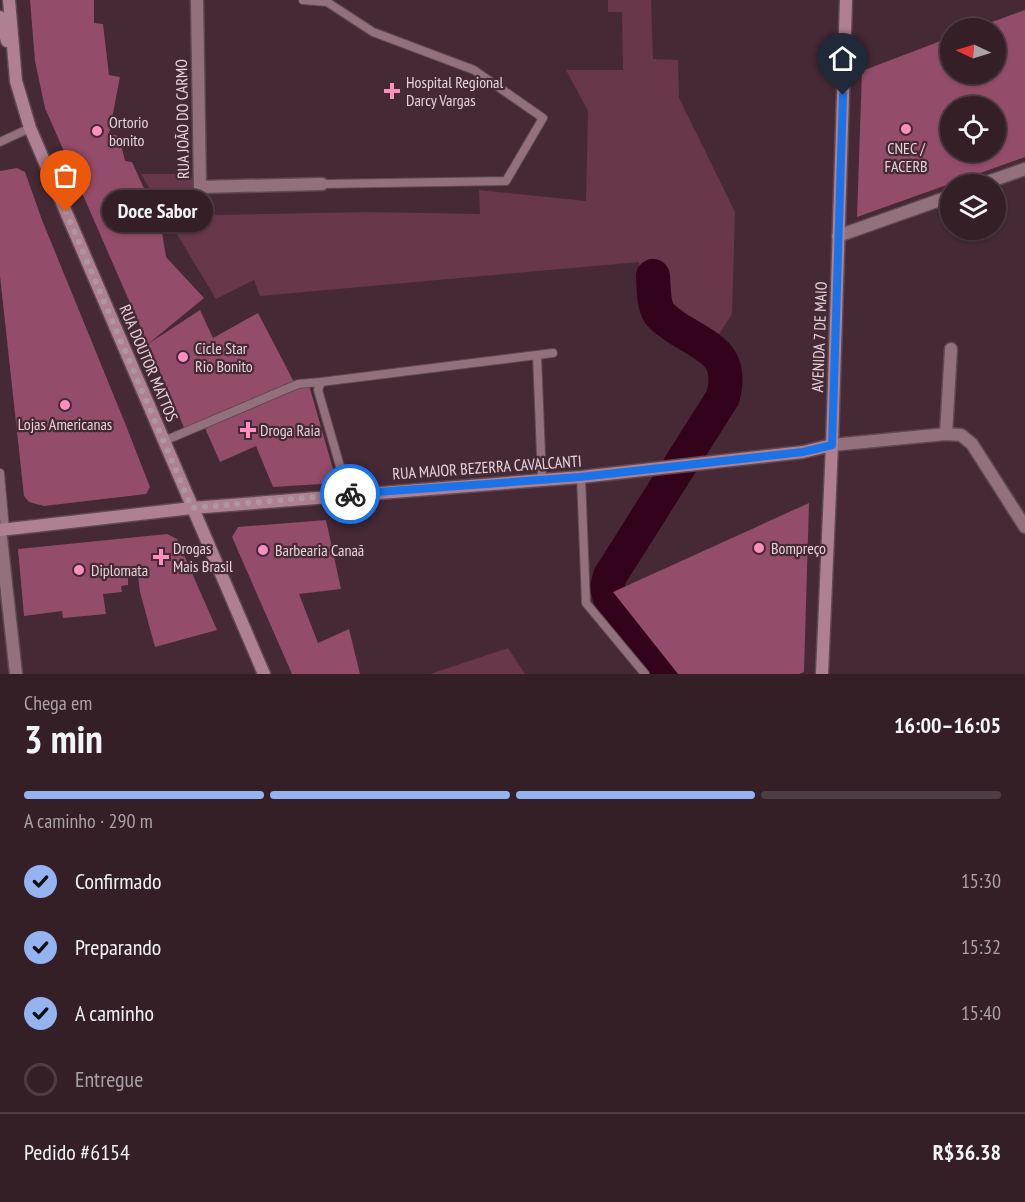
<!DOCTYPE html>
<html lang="pt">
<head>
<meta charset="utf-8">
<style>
  :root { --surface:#341f27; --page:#3f2c33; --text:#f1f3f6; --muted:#a9a2a7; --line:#4e3d44; --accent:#95b2f1 }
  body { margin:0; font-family:"PT Sans Narrow",sans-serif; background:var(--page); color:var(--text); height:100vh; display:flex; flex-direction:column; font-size:22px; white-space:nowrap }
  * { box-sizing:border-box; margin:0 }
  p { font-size:20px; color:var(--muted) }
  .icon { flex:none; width:33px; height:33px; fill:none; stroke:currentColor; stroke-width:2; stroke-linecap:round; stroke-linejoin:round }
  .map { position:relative; height:674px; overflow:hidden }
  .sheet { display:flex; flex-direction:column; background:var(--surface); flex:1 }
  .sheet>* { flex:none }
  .needle { width:39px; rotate:274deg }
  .controls { position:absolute; left:940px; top:18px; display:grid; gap:12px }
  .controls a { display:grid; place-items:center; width:66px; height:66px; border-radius:50%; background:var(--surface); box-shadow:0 2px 4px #0004,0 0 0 2px var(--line); font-size:30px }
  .pin { position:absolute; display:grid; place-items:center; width:51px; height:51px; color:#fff; margin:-62px -26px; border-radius:50% 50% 50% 0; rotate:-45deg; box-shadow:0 0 6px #0007 }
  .pin .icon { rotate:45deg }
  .courier { position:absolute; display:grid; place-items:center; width:60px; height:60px; margin:-30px; border:4px solid #1a73e8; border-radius:50%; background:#fff; color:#222; box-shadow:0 2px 8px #0007 }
  .bubble { position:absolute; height:42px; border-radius:21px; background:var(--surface); box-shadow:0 2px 4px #0004,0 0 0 2px var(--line); font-size:20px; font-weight:800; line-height:42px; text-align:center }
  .overview em { font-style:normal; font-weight:800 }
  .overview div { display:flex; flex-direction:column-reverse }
  .overview { display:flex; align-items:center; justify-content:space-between; height:102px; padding:0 24px }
  h1 { font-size:39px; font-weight:800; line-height:45px }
  .bar { display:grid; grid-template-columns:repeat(4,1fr); gap:9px 6px; align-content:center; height:72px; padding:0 24px }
  .bar i { height:8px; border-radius:4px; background:var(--line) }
  .bar .on { background:var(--accent) }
  .bar p { grid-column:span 4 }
  .line { display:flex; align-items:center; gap:15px; padding:0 24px; border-top:2px solid var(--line) }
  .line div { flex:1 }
  ol { padding:0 24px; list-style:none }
  li { display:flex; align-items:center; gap:18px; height:66px }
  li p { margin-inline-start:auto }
  li .icon { padding:6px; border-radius:50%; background:var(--accent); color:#111; stroke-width:4 }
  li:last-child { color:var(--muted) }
  li i { width:33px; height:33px; border:3px solid var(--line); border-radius:50% }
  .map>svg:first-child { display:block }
  .green { fill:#69374b }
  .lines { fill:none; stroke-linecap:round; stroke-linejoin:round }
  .river { stroke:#33021b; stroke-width:34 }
  .building { fill:#934c69; fill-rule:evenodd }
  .service-casing { stroke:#5f4850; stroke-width:10 }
  .minor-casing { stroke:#5f4850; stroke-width:15 }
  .tertiary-casing { stroke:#5f4850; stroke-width:15 }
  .secondary-casing { stroke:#5f4850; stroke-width:15 }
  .service { stroke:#92717d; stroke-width:8 }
  .minor { stroke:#92717d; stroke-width:12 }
  .tertiary { stroke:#92717d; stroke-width:12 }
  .secondary { stroke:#ae8091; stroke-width:12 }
  .done { stroke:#ae98a0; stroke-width:6; stroke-dasharray:0 10.8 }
  .route { stroke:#1a73e8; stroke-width:8 }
  .poi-dot { fill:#fe8ebc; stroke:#452934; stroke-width:2 }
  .labels { text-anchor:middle; stroke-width:4.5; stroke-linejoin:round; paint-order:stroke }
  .poi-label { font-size:16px; fill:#e7d4da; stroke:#452934; text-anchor:start }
  .street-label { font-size:16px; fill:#e7d4da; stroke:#452934 }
</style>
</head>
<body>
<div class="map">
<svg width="1025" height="674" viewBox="0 0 1025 674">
  <rect width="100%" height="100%" fill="#452934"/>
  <!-- green -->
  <path class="green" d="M 608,0 L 651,0 L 653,59 L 678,60 L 679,98 L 735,212 L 732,314 L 705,356 C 683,342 654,330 646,304 C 643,290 642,276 639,262 L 260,296 L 254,280 L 216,299 L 141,174 L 190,174 L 211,215 L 367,212 L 480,214 L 479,190 L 586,201 L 588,111 L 566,70 L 623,70 L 622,12 L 608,12 Z
    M 508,648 L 525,674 L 430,674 Z"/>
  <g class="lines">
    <!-- river -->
    <path class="river" d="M 653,276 C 654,288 653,303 659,313 C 663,319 672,324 677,328 C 708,348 734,354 723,397 L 610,576 L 607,587 L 610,599 L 666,674"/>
  </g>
  <!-- building -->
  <path class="building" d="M 30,0 L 94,0 L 94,23 L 103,24 L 109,75 L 120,77 L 109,134 L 119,136 L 125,161 L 132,162 L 161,226 L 166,257 L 204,298 L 148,344 L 45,108 L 35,61 Z
    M 1025,10 L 1025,157 L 857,217 L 862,71 L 951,37 L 951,74 L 996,74 L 996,28 L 975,28 ZM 951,106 L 996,106 L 996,152 L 951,152 Z
    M 17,168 L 25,172 L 42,220 L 125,423 L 150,487 L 146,494 L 44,506 L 29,502 L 24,496 L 0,276 L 0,171 Z
    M 200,310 L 213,338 L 258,313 L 294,382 L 185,430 L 148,344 Z
    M 309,385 L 337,483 L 273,487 L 256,446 L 220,462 L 205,428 L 302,386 Z
    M 809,503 L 804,672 L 799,674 L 678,674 L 613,592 Z
    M 326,520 L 341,589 L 299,594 L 318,643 L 349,629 L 360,674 L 292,674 L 232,537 L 238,527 Z
    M 167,534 L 177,539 L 217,630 L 155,647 L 140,592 L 138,576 L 128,577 L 128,585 L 121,586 L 122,592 L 103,594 L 106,614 L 63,618 L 62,611 L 24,616 L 18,549 Z"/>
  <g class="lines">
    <defs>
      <path id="service" d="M 303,0 L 327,2 L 373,32 L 474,70 L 543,118 L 506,181 L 322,184
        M 0,142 L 30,128
        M 537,355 L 542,480
        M 164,441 L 298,384 L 321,382
        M 0,473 L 5,529
        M 581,477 L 586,603 L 645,674
        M 348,494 L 318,390 L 321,382 L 553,353"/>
      <path id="minor" d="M 197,0 L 200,187 L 322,184
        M 982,184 L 1025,169
        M 838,236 L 951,196
        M 946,434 L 951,349"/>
      <path id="tertiary" d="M 832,445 L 946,434 L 961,435 L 972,444 L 1025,527
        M 0,529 L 16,674"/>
      <path id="secondary" d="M 9,0 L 16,81 L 30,128 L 264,674
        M 0,17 L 7,41
        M 0,530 L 192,508 L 581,477 L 803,452 L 832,445
        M 822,674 L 832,445 L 846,0"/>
    </defs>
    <!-- service casing -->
    <use href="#service" class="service-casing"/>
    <!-- minor casing -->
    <use href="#minor" class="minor-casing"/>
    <!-- tertiary casing -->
    <use href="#tertiary" class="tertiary-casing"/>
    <!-- secondary casing -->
    <use href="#secondary" class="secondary-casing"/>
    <!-- service -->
    <use href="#service" class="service"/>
    <!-- minor -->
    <use href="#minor" class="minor"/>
    <!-- tertiary -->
    <use href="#tertiary" class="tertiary"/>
    <!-- secondary -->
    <use href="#secondary" class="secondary"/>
  </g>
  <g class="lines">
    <!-- done -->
    <path class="done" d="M 66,212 L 192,508 L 350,494"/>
    <!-- route -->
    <path class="route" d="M 350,494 L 580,477 L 803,452 L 832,445 L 843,95"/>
  </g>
  <!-- markers -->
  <g class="poi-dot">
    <path d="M389 82h6v6h6v6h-6v6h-6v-6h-6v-6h6z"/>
    <circle cx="906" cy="129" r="6"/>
    <circle cx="97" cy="131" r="6"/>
    <circle cx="183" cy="357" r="6"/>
    <circle cx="65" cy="405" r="6"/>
    <path d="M245 421h6v6h6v6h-6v6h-6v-6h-6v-6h6z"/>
    <circle cx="759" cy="548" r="6"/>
    <circle cx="263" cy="550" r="6"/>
    <path d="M158 548h6v6h6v6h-6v6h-6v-6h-6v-6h6z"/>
    <circle cx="79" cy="570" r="6"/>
  </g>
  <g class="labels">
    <!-- poi labels -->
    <g class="poi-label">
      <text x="406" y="88">Hospital Regional<tspan x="406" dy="18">Darcy Vargas</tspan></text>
      <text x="109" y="128">Ortorio<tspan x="109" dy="18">bonito</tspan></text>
      <text x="906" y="154" text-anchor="middle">CNEC /<tspan x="906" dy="18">FACERB</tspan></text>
      <text x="195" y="354">Cicle Star<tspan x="195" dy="18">Rio Bonito</tspan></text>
      <text x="65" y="430" text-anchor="middle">Lojas Americanas</text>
      <text x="260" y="436">Droga Raia</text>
      <text x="173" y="554">Drogas<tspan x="173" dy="18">Mais Brasil</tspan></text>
      <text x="771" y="554">Bompreço</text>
      <text x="275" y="556">Barbearia Canaã</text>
      <text x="91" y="576">Diplomata</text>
    </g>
    <!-- street labels -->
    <g class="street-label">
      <text transform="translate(182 119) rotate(-91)" y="6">RUA JOÃO DO CARMO</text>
      <text transform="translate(819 337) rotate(-88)" y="6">AVENIDA 7 DE MAIO</text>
      <text transform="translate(149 363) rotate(67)" y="6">RUA DOUTOR MATTOS</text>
      <text transform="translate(487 467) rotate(-4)" y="6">RUA MAJOR BEZERRA CAVALCANTI</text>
    </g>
  </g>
</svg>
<div class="controls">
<a><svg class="needle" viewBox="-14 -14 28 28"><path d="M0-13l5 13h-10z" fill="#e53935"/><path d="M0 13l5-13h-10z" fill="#a9a2a7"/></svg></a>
<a><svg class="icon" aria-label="locate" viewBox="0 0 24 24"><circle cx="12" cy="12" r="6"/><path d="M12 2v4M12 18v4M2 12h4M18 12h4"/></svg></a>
<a><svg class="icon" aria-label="layers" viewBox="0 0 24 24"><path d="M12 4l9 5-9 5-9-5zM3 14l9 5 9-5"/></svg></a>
</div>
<div class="pin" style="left:66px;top:212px;background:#ea580c"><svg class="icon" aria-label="bag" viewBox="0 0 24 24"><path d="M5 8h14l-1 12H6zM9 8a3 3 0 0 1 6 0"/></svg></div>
<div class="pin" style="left:843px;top:95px;background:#1f2937"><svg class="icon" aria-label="home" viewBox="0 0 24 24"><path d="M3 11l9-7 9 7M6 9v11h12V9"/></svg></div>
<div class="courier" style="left:350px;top:494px"><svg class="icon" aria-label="bike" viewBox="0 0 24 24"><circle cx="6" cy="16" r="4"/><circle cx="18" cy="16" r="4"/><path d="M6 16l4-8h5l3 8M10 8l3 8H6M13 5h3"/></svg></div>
<div class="bubble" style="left:102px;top:190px;width:111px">Doce Sabor</div>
</div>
<section class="sheet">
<div class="overview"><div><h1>3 min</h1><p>Chega em</p></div><em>16:00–16:05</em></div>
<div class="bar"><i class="on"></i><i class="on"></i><i class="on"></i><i></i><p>A caminho · 290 m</p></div>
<ol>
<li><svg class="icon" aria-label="check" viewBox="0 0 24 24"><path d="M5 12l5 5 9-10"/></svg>Confirmado<p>15:30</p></li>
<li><svg class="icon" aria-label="check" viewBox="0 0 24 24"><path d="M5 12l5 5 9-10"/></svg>Preparando<p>15:32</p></li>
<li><svg class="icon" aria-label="check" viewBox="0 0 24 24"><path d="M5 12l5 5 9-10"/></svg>A caminho<p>15:40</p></li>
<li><i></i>Entregue</li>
</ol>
<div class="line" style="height:78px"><div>Pedido #6154</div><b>R$36.38</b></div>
</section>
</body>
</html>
